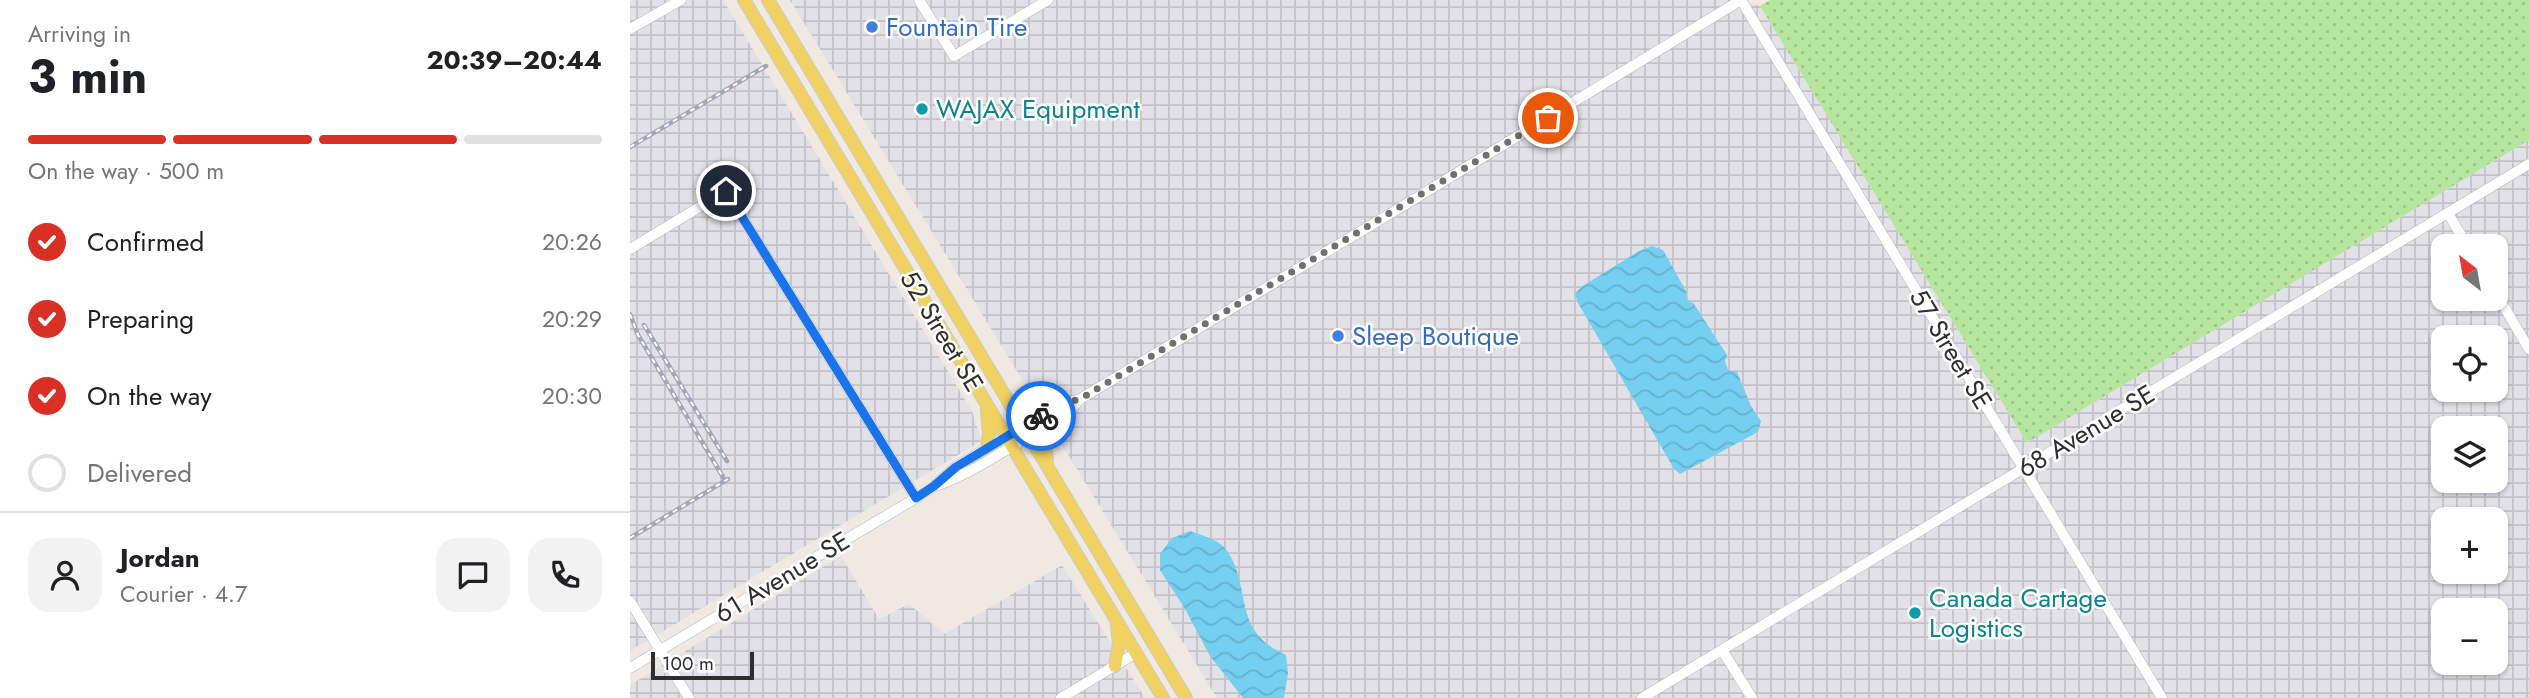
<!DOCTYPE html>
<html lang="en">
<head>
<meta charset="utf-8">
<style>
  :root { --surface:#fff; --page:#f2f2f2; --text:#202124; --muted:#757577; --line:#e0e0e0; --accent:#d93025 }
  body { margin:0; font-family:Jost,sans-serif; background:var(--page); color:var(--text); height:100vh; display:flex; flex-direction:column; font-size:26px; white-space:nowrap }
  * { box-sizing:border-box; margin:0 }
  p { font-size:23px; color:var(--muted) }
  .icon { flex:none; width:38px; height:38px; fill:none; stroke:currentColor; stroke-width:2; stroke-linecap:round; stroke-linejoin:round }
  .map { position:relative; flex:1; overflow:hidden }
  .sheet { display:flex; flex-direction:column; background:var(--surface); width:630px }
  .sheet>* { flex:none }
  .needle { width:46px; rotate:329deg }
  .buttons { position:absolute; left:1801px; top:234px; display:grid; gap:14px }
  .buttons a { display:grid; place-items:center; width:77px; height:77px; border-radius:14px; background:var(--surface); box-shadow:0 2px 5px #0004; font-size:35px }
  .scale { position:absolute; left:21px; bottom:18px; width:103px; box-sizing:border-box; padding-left:7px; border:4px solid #2e2e2e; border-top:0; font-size:19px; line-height:24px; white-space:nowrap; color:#2e2e2e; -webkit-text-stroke:5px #fff; paint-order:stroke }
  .pin { position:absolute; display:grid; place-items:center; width:60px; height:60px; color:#fff; margin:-30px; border:4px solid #fff; border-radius:50%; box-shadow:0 2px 7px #0007 }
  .courier { position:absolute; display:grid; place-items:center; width:70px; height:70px; margin:-35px; border:5px solid #1a73e8; border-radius:50%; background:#fff; color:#222; box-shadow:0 2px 9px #0007 }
  .head em { font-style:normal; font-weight:700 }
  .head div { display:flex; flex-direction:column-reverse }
  .head { display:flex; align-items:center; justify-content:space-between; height:119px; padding:0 28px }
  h1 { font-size:46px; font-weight:700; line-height:52px }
  .bar { display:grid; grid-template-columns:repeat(4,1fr); gap:10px 7px; align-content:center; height:84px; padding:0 28px }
  .bar i { height:9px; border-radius:5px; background:var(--line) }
  .bar .on { background:var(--accent) }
  .bar p { grid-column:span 4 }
  .line { display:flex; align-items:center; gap:18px; padding:0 28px; border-top:2px solid var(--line) }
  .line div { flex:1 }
  .round { display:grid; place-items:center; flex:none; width:74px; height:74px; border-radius:21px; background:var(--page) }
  ol { padding:0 28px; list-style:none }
  li { display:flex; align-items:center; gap:21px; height:77px }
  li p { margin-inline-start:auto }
  li .icon { padding:7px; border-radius:50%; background:var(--accent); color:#fff; stroke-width:4 }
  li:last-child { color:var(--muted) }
  li i { width:38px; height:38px; border:4px solid var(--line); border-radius:50% }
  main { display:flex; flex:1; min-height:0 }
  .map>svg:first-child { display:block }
  .industrial { fill:url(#industrial-grid); fill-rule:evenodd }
  .grass { fill:url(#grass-dots) }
  .water { fill:url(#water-waves) }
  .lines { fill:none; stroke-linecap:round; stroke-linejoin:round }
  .minor-casing { stroke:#b4b7c1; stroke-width:11 }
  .major-casing { stroke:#c9c9c9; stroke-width:14 }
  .minor { stroke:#fff; stroke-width:10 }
  .major { stroke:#f2d163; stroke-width:12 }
  .rail-casing { stroke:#a3a6b8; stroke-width:4.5 }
  .rail { stroke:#fff; stroke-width:2; stroke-dasharray:5; stroke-linecap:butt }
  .done { stroke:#726f6d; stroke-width:7; stroke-dasharray:0 12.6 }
  .route { stroke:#1a73e8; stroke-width:9 }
  .shop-dot { fill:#3f7fe0; stroke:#fff; stroke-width:2.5 }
  .culture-dot { fill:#0f9aa8; stroke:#fff; stroke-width:2.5 }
  .labels { text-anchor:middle; stroke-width:5; stroke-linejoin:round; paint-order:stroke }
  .shop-label { font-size:26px; fill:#366cbe; stroke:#fff; text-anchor:start }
  .culture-label { font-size:26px; fill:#0d838f; stroke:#fff; text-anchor:start }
  .street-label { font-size:26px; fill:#2e2e2e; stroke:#fff }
</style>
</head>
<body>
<main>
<section class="sheet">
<div class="head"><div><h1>3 min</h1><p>Arriving in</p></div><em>20:39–20:44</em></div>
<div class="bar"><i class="on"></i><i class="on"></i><i class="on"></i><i></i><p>On the way · 500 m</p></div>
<ol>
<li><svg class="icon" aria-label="check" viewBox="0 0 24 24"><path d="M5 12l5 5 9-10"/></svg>Confirmed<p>20:26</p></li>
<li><svg class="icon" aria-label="check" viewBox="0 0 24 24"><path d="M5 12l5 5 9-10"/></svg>Preparing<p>20:29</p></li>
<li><svg class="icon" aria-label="check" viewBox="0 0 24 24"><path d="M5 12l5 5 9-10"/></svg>On the way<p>20:30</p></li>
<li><i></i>Delivered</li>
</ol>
<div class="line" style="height:126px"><a class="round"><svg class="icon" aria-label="person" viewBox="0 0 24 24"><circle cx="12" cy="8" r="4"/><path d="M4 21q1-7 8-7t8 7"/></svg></a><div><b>Jordan</b><p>Courier · 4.7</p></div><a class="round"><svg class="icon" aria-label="chat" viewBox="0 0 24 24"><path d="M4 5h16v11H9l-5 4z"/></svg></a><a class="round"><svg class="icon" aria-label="phone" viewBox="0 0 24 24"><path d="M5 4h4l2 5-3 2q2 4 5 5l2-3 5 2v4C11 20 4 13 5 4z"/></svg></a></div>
</section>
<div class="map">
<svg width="1899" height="698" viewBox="0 0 1899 698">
  <defs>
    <pattern id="industrial-grid" width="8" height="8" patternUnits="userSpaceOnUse" patternTransform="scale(1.75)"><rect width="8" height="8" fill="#e3e1e8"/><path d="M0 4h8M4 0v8" fill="none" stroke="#c3c1c7"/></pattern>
    <pattern id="grass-dots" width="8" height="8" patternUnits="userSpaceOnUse" patternTransform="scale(1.75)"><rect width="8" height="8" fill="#b6e59e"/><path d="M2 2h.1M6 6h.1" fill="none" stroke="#9dc588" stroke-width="1.8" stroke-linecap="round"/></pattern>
    <pattern id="water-waves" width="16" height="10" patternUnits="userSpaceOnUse" patternTransform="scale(1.75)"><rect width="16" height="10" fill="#75cff0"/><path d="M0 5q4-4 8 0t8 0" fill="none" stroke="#66b2ce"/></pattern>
  </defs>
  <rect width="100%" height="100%" fill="#efe9e1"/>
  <!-- industrial -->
  <path class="industrial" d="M 0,0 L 93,0 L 342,411 L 351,441 L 0,651 Z
    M 160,0 L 1108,0 L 1130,6 L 1397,443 L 1899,140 L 1899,698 L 587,698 ZM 1813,247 L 1866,247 L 1866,299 L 1813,299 ZM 1813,338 L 1866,338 L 1866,390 L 1813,390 ZM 1813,429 L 1866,429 L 1866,481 L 1813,481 ZM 1813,520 L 1866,520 L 1866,572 L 1813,572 ZM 1813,611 L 1866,611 L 1866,663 L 1813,663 Z
    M 211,556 L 249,619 L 279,604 L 314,634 L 432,565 L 515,698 L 0,698 L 0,685 Z"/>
  <!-- grass -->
  <path class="grass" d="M 1140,0 L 1899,0 L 1899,140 L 1397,443 L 1130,6 Z"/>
  <!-- water -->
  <path class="water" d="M 1022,246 L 1033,250 L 1056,291 L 1057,299 L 1064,304 L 1097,355 L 1095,361 L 1098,370 L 1107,372 L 1121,406 L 1131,421 L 1128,432 L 1050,474 L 1044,469 L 948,303 L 945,294 L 951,287 L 1009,251 Z
    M 560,531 C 570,535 587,539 594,547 C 625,585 598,629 656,655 L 658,673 L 654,698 L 613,698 L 580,656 L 555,609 L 530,570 L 530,554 L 542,538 Z"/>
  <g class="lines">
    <defs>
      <path id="minor" d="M 289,0 L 324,56 L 418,0
        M 1111,0 L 1532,698
        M 0,29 L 51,0
        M 1818,213 L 1838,247
        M 0,249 L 96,191 L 286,498
        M 1866,293 L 1899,349
        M 308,485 C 342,473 370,453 401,435 C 419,424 437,416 450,399
        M 0,601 L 59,698
        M 1092,650 L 1122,698
        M 0,668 L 286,498 L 304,486 L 326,467 L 357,448 L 434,403 L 450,399 L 768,209 L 1111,0
        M 431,698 L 506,653
        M 1012,698 L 1899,164"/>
      <path id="major" d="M 114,0 L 533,698
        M 138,0 L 556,698
        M 382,407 L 415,414
        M 357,448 L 359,433 L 357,410
        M 417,460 L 414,437 L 419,424
        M 485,666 L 489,644 L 487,626"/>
    </defs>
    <!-- minor casing -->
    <use href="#minor" class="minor-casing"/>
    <!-- major casing -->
    <use href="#major" class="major-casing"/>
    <!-- minor -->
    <use href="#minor" class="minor"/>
    <!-- major -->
    <use href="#major" class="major"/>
    <defs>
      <path id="rail" d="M 0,147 L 136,66
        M 0,314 L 8,335 L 93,477
        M 14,325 L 97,461
        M 0,538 L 98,479"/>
    </defs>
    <!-- rail casing -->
    <use href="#rail" class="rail-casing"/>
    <!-- rail -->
    <use href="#rail" class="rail"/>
  </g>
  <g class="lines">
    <!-- done -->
    <path class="done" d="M 411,416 L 434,403 L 450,399 L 918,118"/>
    <!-- route -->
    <path class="route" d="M 96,191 L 286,498 L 304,486 L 326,467 L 411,416"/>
  </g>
  <!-- markers -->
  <g class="shop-dot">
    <circle cx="242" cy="27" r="7"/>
    <circle cx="708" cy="336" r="7"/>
  </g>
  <g class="culture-dot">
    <circle cx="292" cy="109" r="7"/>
    <circle cx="1285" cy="613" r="7"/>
  </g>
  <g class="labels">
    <!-- shop labels -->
    <g class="shop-label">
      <text x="256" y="36">Fountain Tire</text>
      <text x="722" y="345">Sleep Boutique</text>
    </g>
    <!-- culture labels -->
    <g class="culture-label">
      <text x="306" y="118">WAJAX Equipment</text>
      <text x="1299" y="607">Canada Cartage<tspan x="1299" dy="30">Logistics</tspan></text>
    </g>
    <!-- street labels -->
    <g class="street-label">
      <text transform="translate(312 331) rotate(59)" y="9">52 Street SE</text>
      <text transform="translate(1321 349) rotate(59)" y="9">57 Street SE</text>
      <text transform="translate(1456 431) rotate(-31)" y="9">68 Avenue SE</text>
      <text transform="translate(152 577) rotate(-31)" y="9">61 Avenue SE</text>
    </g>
  </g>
</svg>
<div class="buttons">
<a><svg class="needle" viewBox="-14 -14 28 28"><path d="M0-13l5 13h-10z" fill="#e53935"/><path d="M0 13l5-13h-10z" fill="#757577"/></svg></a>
<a><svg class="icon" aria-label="locate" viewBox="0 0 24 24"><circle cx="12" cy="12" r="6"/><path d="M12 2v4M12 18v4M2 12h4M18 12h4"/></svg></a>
<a><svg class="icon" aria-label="layers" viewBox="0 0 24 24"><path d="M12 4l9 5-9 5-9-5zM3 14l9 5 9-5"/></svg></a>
<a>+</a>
<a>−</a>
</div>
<div class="scale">100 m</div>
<div class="pin" style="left:918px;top:118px;background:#ea580c"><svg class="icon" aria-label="bag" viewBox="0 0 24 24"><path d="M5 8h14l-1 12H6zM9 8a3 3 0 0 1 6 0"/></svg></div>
<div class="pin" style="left:96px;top:191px;background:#1f2937"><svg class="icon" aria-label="home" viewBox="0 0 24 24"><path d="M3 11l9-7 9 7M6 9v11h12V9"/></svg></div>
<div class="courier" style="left:411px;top:416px"><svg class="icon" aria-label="bike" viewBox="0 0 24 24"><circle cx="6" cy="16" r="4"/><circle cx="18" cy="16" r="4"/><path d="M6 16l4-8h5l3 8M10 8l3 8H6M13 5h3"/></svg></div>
</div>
</main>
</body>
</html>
